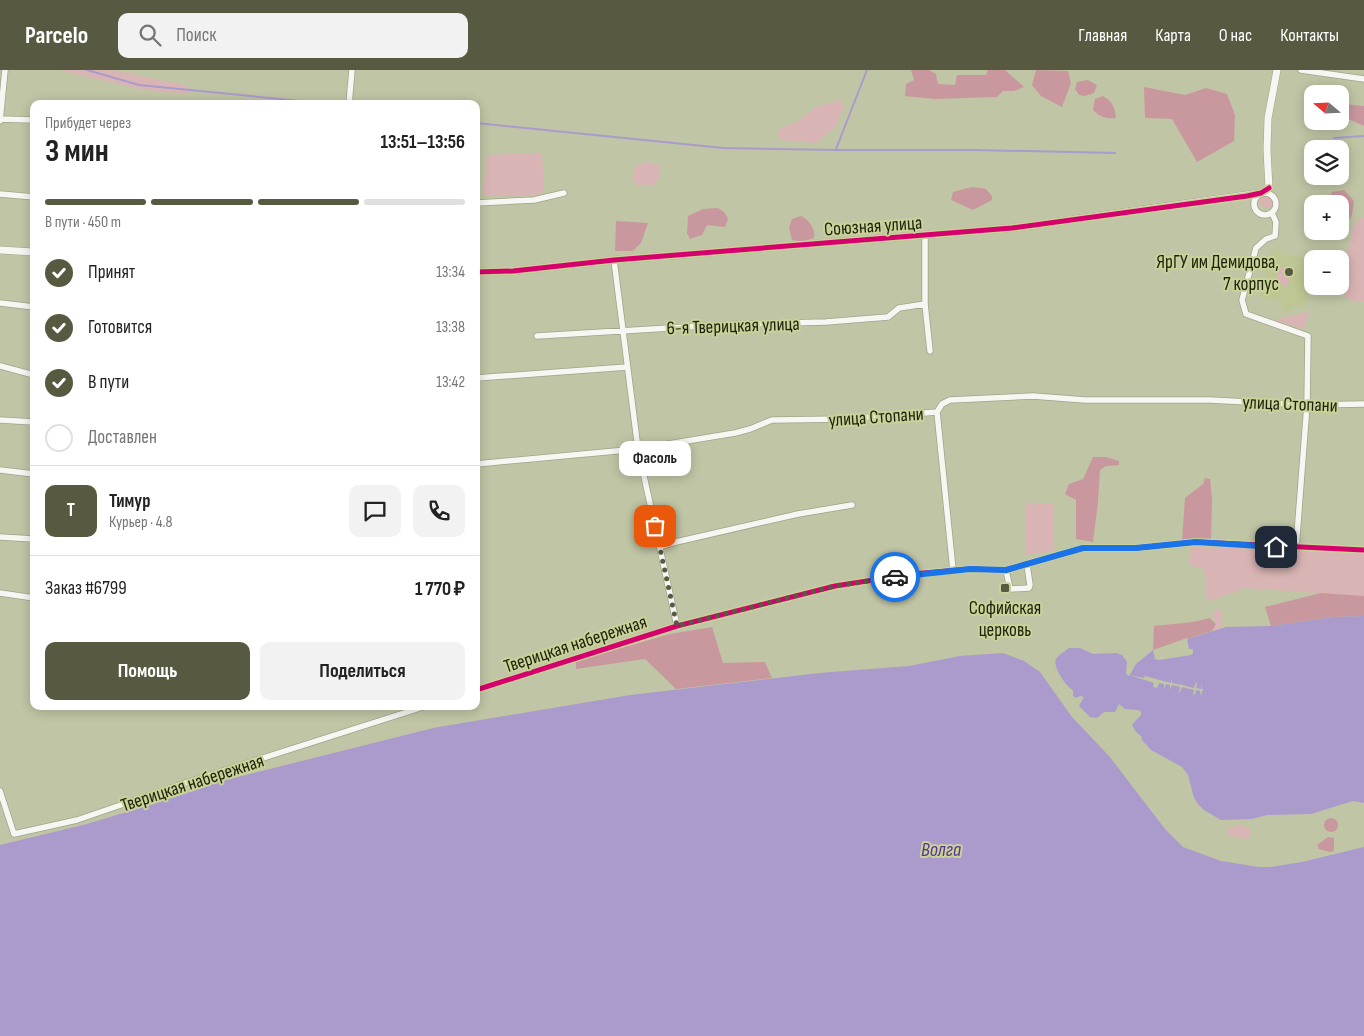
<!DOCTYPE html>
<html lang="ru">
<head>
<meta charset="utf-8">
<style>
  :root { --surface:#fff; --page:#f2f2f2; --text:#222; --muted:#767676; --line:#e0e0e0; --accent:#575a41 }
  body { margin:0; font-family:"Sofia Sans Condensed",sans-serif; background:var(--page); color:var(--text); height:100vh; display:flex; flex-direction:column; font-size:19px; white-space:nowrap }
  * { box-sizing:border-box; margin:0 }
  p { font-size:16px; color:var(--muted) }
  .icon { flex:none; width:28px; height:28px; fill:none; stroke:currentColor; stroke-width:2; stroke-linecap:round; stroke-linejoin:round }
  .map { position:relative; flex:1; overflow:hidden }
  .side { position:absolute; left:30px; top:30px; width:450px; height:610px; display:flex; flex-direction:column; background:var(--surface); border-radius:10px; box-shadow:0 2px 12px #0003 }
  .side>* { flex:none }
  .needle { width:32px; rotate:289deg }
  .fabs { position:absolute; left:1304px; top:15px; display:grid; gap:10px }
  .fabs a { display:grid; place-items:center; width:45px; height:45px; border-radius:10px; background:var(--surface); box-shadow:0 2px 12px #0003; font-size:25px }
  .pin { position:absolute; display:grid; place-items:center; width:42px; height:42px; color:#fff; margin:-21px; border-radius:10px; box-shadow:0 2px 8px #0006 }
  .courier { position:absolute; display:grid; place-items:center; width:50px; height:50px; margin:-25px; border:4px solid #1a73e8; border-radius:50%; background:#fff; color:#222; box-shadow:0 1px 6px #0007 }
  .bubble { position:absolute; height:35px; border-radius:10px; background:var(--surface); box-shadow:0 2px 12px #0003; font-size:16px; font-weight:700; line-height:35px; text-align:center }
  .headline em { font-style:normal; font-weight:700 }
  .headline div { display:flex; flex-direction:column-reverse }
  .headline { display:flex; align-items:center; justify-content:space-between; height:85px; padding:0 15px }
  h1 { font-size:32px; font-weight:700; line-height:38px }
  .bar { display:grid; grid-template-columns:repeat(4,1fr); gap:8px 5px; align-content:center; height:60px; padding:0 15px }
  .bar i { height:6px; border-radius:4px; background:var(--line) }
  .bar .selected { background:var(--accent) }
  .bar p { grid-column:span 4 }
  .line { display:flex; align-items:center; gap:12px; padding:0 15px; border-top:1px solid var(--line) }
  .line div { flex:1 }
  .round { display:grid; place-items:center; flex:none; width:52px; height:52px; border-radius:10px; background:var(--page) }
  ol { padding:0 15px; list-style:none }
  li { display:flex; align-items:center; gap:15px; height:55px }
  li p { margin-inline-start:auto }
  li .icon { padding:5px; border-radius:50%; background:var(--accent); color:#fff; stroke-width:4 }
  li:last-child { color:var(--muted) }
  li i { width:28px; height:28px; border:2px solid var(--line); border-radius:50% }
  .button { display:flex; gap:10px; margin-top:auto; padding:10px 15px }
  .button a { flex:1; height:58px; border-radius:10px; background:var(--accent); color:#fff; font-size:20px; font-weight:700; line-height:58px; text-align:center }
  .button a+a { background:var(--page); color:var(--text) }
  header { display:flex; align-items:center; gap:30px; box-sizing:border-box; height:70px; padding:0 25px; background:var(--accent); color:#fff }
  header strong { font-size:24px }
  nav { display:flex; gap:28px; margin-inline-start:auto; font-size:18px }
  .search { width:350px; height:45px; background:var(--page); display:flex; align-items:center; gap:12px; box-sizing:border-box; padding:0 18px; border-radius:10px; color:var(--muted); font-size:19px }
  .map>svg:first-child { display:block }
  .built { fill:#bec693 }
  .green { fill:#d9b4b4 }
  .forest { fill:#c9989e }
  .water { fill:#aa9bcc }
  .pier { fill:#c0c5a5 }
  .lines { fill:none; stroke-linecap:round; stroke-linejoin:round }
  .stream { stroke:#aa9bcc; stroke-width:2 }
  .minor-casing { stroke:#a0a48a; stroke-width:7 }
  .tertiary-casing { stroke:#a0a48a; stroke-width:8 }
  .minor { stroke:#f6f6f2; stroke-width:5.5 }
  .tertiary { stroke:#f6f6f2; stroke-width:7 }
  .cycleway-casing { stroke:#c9d298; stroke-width:8 }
  .cycleway { stroke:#d6006c; stroke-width:5 }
  .done { stroke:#575a41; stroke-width:5; stroke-dasharray:0 9 }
  .route { stroke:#1a73e8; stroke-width:6 }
  .poi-dot { fill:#575a41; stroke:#c9d298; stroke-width:2 }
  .labels { text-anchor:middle; stroke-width:4; stroke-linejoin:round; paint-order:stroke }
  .street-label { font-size:19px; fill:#1e210b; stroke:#c9d298 }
  .poi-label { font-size:19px; fill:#1e210b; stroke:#c9d298; text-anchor:end }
  .water-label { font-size:20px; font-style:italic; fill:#573496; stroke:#c9d298 }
</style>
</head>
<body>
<header>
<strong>Parcelo</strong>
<div class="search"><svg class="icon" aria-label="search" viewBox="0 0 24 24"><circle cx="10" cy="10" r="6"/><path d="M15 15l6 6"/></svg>Поиск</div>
<nav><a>Главная</a><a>Карта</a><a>О нас</a><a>Контакты</a></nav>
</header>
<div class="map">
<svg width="1364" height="966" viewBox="0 0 1364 966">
  <rect width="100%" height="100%" fill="#c0c5a5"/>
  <!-- built -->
  <path class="built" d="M 1277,174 L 1282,175 L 1280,183 L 1312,191 L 1312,213 L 1305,238 L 1294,235 L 1292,242 L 1282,239 L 1283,232 L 1259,227 L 1260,222 L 1254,221 L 1255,216 L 1262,217 L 1271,180 L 1276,181 Z"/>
  <!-- green -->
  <path class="green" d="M 59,0 L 112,0 L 188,16 L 189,24 L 145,20 Z
    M 839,30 L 844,36 L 836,56 L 816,73 L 781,70 L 778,60 L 800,50 L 814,38 Z
    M 542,83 L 544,122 L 531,126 L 483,125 L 487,85 Z
    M 644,92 L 659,94 L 660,106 L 655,114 L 646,116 L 638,115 L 632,108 L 634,98 Z
    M1260 131a7 7 0 1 1 14 0a7 7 0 1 1-14 0Z
    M 1364,147 L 1364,231 L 1360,232 L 1352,231 L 1346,228 L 1340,216 L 1353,157 L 1356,152 Z
    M 1279,197 L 1292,199 L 1288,216 L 1275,213 Z
    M 1309,242 L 1304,259 L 1278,251 L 1277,249 Z
    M 1025,433 L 1053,433 L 1054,481 L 1026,485 Z
    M 1191,476 L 1364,483 L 1364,526 L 1245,518 L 1207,532 L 1204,499 L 1189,495 Z
    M 1217,538 L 1221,541 L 1222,558 L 1212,561 L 1216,554 L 1213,543 Z
    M 1239,755 L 1250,758 L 1251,763 L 1248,769 L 1227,765 L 1227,759 Z"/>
  <!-- forest -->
  <path class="forest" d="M 911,0 L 929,0 L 936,4 L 938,14 L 955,15 L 957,5 L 986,5 L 988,0 L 1005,0 L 1024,17 L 1014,21 L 1003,21 L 997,27 L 935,29 L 905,26 L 906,14 L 914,10 Z
    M 1036,0 L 1068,1 L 1071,13 L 1062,37 L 1041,26 L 1032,15 Z
    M 1088,10 L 1097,15 L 1094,23 L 1085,26 L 1079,25 L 1075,19 L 1077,12 Z
    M 1144,17 L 1185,25 L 1206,18 L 1227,24 L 1235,45 L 1234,71 L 1197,92 L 1172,49 L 1145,48 Z
    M 1103,26 C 1112,31 1115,37 1116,47 L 1115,48 C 1105,49 1100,47 1093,40 L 1095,29 Z
    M 1344,34 L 1364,36 L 1364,56 L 1342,46 L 1340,38 Z
    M 972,117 L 986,119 L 992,126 L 992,130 L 973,140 L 951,130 L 953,122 Z
    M 1344,120 L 1354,131 L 1352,144 L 1350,149 L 1346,149 L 1340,140 L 1340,134 L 1334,134 L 1329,130 L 1332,122 Z
    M 718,138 L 725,143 L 728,149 L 725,157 L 707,155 L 702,165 L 690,169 L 687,163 L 688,146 L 703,139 Z
    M 801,146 C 809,150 816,159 814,168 L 802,172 L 792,170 L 789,158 L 792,149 Z
    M 616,151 L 648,153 L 641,173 L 633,181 L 615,181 Z
    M 1093,387 L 1106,387 L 1119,391 L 1119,395 L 1106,396 L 1100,400 L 1098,432 L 1093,472 L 1076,469 L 1076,430 L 1065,424 L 1069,414 L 1083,409 Z
    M 1205,408 L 1210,409 L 1212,428 L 1211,471 L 1182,471 L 1185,428 L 1203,414 Z
    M 1321,523 L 1364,526 L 1364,546 L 1333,547 L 1271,556 L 1265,537 Z
    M 1210,548 L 1216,554 L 1212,561 L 1153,580 L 1154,556 L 1193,552 Z
    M 712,557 L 723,593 L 765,592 L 772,608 L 676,619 L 645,589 L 576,599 L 576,591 L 670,564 Z
    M1324 755a7 7 0 1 1 14 0a7 7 0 1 1-14 0Z
    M 1328,767 L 1334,768 L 1334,781 L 1330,782 L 1319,779 L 1317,775 Z"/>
  <!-- water -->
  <path class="water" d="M 1364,546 L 1364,733 L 1353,731 L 1311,744 L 1267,745 L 1252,749 L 1221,750 L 1204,740 L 1198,734 L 1194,728 L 1188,705 L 1182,697 L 1151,680 L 1141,669 L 1142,667 L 1136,662 L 1132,655 L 1141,645 L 1141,641 L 1137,640 L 1125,639 L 1119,634 L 1115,642 L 1104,642 L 1097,648 L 1090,647 L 1079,636 L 1084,627 L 1081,626 L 1075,628 L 1073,626 L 1073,620 C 1066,617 1052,596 1056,589 C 1059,585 1065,581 1069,578 L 1080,578 L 1093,584 L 1116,583 L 1122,585 L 1127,592 L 1126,604 L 1129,606 L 1136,594 L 1153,580 L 1226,557 L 1271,556 L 1333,547 Z
    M 1003,583 L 1024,591 L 1040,602 L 1072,647 L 1109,686 L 1165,759 L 1183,777 L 1221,791 L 1259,797 L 1271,797 L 1302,792 L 1364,777 L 1364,966 L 0,966 L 0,775 L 87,754 L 160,732 L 226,710 L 433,658 L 630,625 L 819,603 L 909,596 L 960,586 Z"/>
  <!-- pier -->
  <path class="pier" d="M 1187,568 L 1189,579 L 1193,579 L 1193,583 L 1191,585 L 1159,590 L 1155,589 L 1153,580 Z
    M 1129,605 L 1144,608 L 1145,606 L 1171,613 L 1172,608 L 1172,613 L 1181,615 L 1182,611 L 1182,615 L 1194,618 L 1196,612 L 1197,613 L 1196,618 L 1201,619 L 1202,613 L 1202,619 L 1204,620 L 1202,621 L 1201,626 L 1200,621 L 1196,620 L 1195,625 L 1193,624 L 1194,620 L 1182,617 L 1180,622 L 1179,622 L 1180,617 L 1172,615 L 1170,620 L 1170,615 L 1166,614 L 1164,619 L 1164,614 L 1159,613 L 1157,618 L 1153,617 L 1154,613 Z"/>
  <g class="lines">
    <!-- stream -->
    <path class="stream" d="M 87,0 L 139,15 L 331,34
      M 476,53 L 723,78 L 836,80 L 976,80 L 1115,83
      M 1334,68 L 1364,66
      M 836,79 L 867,0"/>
    <defs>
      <path id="minor" d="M 1301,0 L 1364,9
        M 349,34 L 352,0
        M 0,49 L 34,50
        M 0,51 L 5,0
        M1254 134a11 11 0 1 1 22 0a11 11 0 1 1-22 0Z
        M 0,124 L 34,127
        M 476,133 L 534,130 L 564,123
        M 1272,143 L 1276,152 L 1275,166 L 1266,169 L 1256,178 L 1242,230 L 1246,244 L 1308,266 L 1307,335 L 1296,478
        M 925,166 L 925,234 L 930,281
        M 614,190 L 638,379 L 677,556
        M 0,233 L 34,237
        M 537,266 L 736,254 L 826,252 L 888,247 L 899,238 L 925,234
        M 0,296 L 34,305
        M 476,308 L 627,297
        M 937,342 L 942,334 L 950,330 L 1033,326 L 1085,330 L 1210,330 L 1307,335 L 1364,334
        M 937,342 L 953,500
        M 0,350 L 34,352
        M 476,394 L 638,379 L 735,363 L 750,359 L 772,350 L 845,349 L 937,342
        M 0,400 L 34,404
        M 0,467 L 34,469
        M 660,477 L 676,472 L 798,444 L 852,435
        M 1006,500 L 1010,519 L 1029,518 L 1030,515 L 1027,495
        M 0,523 L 34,528
        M 476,620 L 677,556 L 835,516 L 912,504 L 970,499 L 1006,500 L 1083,478 L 1136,478 L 1196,472 L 1364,480
        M 0,721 L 14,764 L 77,750 L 185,713 L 426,636"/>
      <path id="tertiary" d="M 0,180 L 34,182
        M 476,202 L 513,201 L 614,190 L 1012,158 L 1261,123 L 1269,118 L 1267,80 L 1268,48 L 1277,0"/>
    </defs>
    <!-- minor casing -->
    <use href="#minor" class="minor-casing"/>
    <!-- tertiary casing -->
    <use href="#tertiary" class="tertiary-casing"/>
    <!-- minor -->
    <use href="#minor" class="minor"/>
    <!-- tertiary -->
    <use href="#tertiary" class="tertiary"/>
    <defs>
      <path id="cycleway" d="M 476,202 L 513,201 L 614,190 L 1012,158 L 1247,126 L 1261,123 L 1269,118
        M 476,620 L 677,556 L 835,516 L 912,504 L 970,499 L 1006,500 L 1083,478 L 1136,478 L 1196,472 L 1364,480"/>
    </defs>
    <!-- cycleway casing -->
    <use href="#cycleway" class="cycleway-casing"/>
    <!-- cycleway -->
    <use href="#cycleway" class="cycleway"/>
  </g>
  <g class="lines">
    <!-- done -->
    <path class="done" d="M 655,456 L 677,556 L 835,516 L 895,507"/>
    <!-- route -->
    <path class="route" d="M 895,507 L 970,499 L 1006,500 L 1083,478 L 1136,478 L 1196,472 L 1276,477"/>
  </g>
  <!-- markers -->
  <g class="poi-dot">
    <circle cx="1289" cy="202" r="5"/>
    <rect x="1000" y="513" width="10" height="10" rx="2.5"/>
  </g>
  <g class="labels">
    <!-- street labels -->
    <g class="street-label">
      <text transform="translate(873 155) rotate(-4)" y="7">Союзная улица</text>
      <text transform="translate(733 255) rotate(-2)" y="7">6-я Тверицкая улица</text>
      <text transform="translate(1290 333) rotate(2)" y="7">улица Стопани</text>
      <text transform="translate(876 346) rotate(-4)" y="7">улица Стопани</text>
      <text transform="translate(575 573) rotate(-18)" y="7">Тверицкая набережная</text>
      <text transform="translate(192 712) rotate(-18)" y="7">Тверицкая набережная</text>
    </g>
    <!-- poi labels -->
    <g class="poi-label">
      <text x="1279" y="198">ЯрГУ им Демидова,<tspan x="1279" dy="22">7 корпус</tspan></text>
      <text x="1005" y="544" text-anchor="middle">Софийская<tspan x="1005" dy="22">церковь</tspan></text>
    </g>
    <!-- water labels -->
    <g class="water-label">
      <text x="941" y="786">Волга</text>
    </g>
  </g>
</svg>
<div class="fabs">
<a><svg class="needle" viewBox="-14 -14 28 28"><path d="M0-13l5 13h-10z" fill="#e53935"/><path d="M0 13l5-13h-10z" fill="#767676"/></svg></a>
<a><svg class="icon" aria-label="layers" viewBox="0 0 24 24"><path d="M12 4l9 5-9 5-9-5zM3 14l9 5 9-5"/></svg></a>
<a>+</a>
<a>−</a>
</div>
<div class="pin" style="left:655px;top:456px;background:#ea580c"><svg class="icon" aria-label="bag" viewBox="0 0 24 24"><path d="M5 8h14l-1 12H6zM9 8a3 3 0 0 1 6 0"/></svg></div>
<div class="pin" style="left:1276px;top:477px;background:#1f2937"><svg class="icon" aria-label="home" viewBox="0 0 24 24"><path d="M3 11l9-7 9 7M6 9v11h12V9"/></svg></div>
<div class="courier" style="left:895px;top:507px"><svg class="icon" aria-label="car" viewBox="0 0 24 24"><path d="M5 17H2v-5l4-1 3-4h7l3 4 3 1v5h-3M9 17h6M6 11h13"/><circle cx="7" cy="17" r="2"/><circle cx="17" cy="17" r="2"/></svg></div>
<div class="bubble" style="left:619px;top:371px;width:72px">Фасоль</div>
<section class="side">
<div class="headline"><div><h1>3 мин</h1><p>Прибудет через</p></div><em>13:51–13:56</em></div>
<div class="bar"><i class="selected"></i><i class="selected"></i><i class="selected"></i><i></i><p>В пути · 450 m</p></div>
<ol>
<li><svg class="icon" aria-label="check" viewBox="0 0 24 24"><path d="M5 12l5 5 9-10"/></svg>Принят<p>13:34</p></li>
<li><svg class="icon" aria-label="check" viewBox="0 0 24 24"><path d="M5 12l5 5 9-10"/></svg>Готовится<p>13:38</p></li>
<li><svg class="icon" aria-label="check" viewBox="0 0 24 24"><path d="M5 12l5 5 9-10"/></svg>В пути<p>13:42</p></li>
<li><i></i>Доставлен</li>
</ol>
<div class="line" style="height:90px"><b class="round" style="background:var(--accent);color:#fff">Т</b><div><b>Тимур</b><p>Курьер · 4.8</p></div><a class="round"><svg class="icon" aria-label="chat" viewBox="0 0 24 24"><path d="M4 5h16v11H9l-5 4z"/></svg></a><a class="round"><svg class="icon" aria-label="phone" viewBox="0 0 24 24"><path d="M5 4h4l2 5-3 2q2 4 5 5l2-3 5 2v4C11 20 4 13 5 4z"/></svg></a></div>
<div class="line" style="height:65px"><div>Заказ #6799</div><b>1 770 ₽</b></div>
<div class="button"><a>Помощь</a><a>Поделиться</a></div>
</section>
</div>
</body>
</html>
